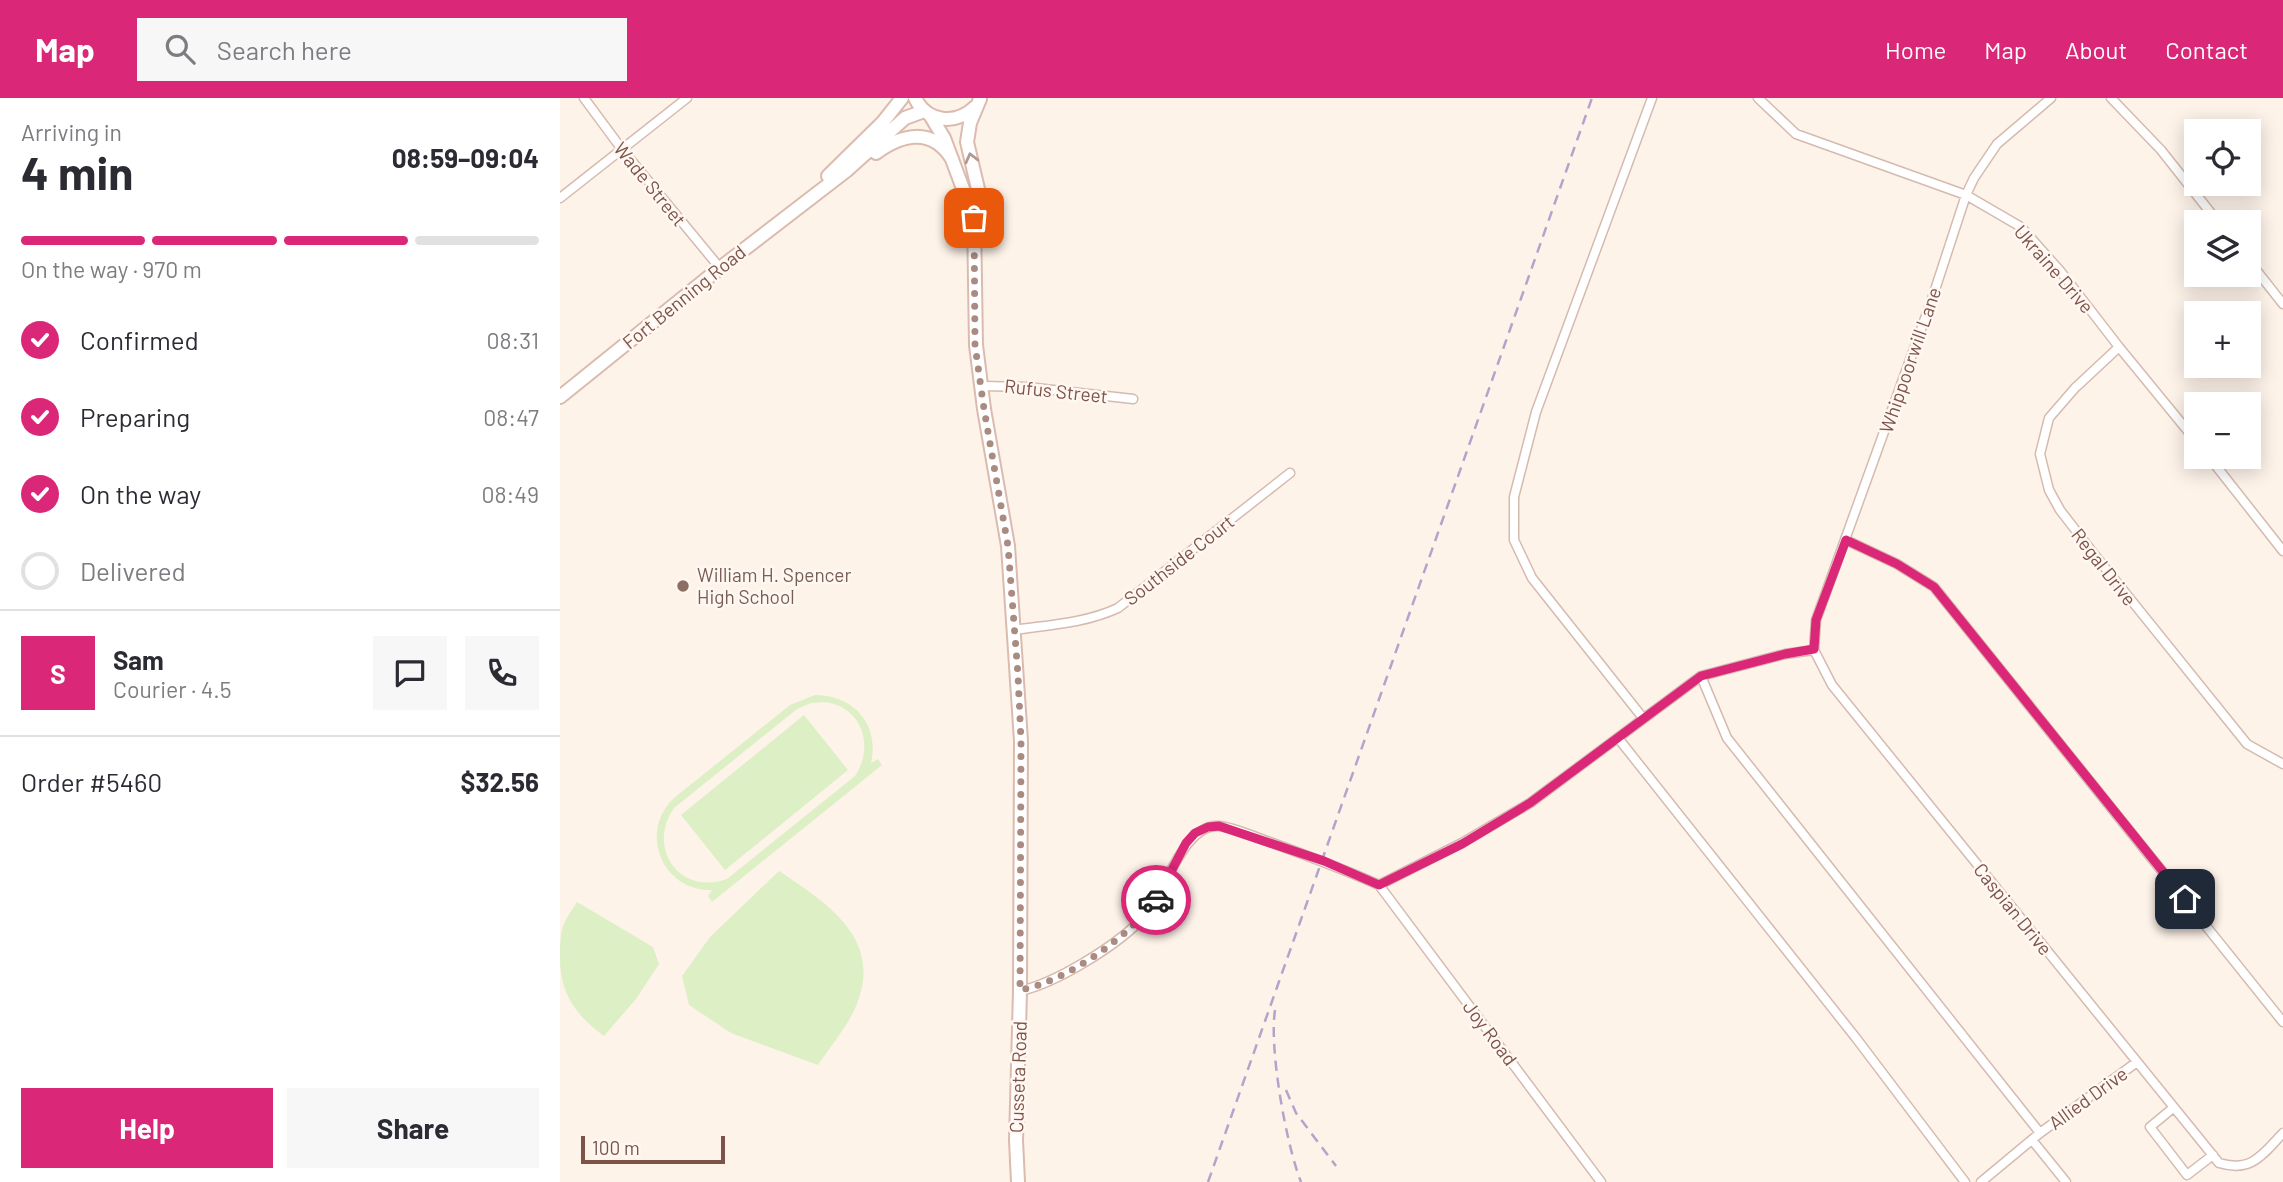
<!DOCTYPE html>
<html lang="en">
<head>
<meta charset="utf-8">
<style>
  :root { --surface:#fff; --page:#f7f7f7; --text:#2b2b33; --muted:#7c7c81; --line:#e1e1e2; --accent:#db2777 }
  body { margin:0; font-family:Barlow,sans-serif; background:var(--page); color:var(--text); height:100vh; display:flex; flex-direction:column; font-size:26px; white-space:nowrap }
  * { box-sizing:border-box; margin:0 }
  p { font-size:23px; color:var(--muted) }
  .icon { flex:none; width:38px; height:38px; fill:none; stroke:currentColor; stroke-width:2; stroke-linecap:round; stroke-linejoin:round }
  .map { position:relative; flex:1; overflow:hidden }
  .drawer { display:flex; flex-direction:column; background:var(--surface); width:560px }
  .drawer>* { flex:none }
  .buttons { position:absolute; left:1624px; top:21px; display:grid; gap:14px }
  .buttons a { display:grid; place-items:center; width:77px; height:77px; border-radius:0px; background:var(--surface); box-shadow:0 4px 18px #0003; font-size:35px }
  .scale { position:absolute; left:21px; bottom:18px; width:144px; box-sizing:border-box; padding-left:7px; border:4px solid #7d5349; border-top:0; font-size:19px; line-height:24px; white-space:nowrap; color:#7d5349; -webkit-text-stroke:5px #fff7f1; paint-order:stroke }
  .pin { position:absolute; display:grid; place-items:center; width:60px; height:60px; color:#fff; margin:-30px; border-radius:14px; box-shadow:0 4px 10px #0006 }
  .courier { position:absolute; display:grid; place-items:center; width:70px; height:70px; margin:-35px; border:5px solid #db2777; border-radius:50%; background:#fff; color:#222; box-shadow:0 2px 9px #0007 }
  .head em { font-style:normal; font-weight:700 }
  .head div { display:flex; flex-direction:column-reverse }
  .head { display:flex; align-items:center; justify-content:space-between; height:119px; padding:0 21px }
  h1 { font-size:46px; font-weight:700; line-height:52px }
  .bar { display:grid; grid-template-columns:repeat(4,1fr); gap:10px 7px; align-content:center; height:84px; padding:0 21px }
  .bar i { height:9px; border-radius:5px; background:var(--line) }
  .bar .active { background:var(--accent) }
  .bar p { grid-column:span 4 }
  .line { display:flex; align-items:center; gap:18px; padding:0 21px; border-top:2px solid var(--line) }
  .line div { flex:1 }
  .round { display:grid; place-items:center; flex:none; width:74px; height:74px; border-radius:0px; background:var(--page) }
  ol { padding:0 21px; list-style:none }
  li { display:flex; align-items:center; gap:21px; height:77px }
  li p { margin-inline-start:auto }
  li .icon { padding:7px; border-radius:50%; background:var(--accent); color:#fff; stroke-width:4 }
  li:last-child { color:var(--muted) }
  li i { width:38px; height:38px; border:4px solid var(--line); border-radius:50% }
  .action { display:flex; gap:14px; margin-top:auto; padding:14px 21px }
  .action a { flex:1; height:80px; border-radius:0px; background:var(--accent); color:#fff; font-size:28px; font-weight:700; line-height:80px; text-align:center }
  .action a+a { background:var(--page); color:var(--text) }
  header { display:flex; align-items:center; gap:42px; box-sizing:border-box; height:98px; padding:0 35px; background:var(--accent); color:#fff }
  header strong { font-size:33px }
  nav { display:flex; gap:38px; margin-inline-start:auto; font-size:24px }
  .search { width:490px; height:63px; background:var(--page); display:flex; align-items:center; gap:18px; box-sizing:border-box; padding:0 24px; border-radius:0px; color:var(--muted); font-size:26px }
  main { display:flex; flex:1; min-height:0 }
  .map>svg:first-child { display:block }
  .green { fill:#dcefc5; fill-rule:evenodd }
  .lines { fill:none; stroke-linecap:round; stroke-linejoin:round }
  .street-casing { stroke:#d5baaf; stroke-width:11 }
  .secondary-casing { stroke:#dbbbaf; stroke-width:16 }
  .street { stroke:#fff; stroke-width:8 }
  .secondary { stroke:#fff; stroke-width:12 }
  .rail { stroke:#b3a4cb; stroke-width:2.5; stroke-dasharray:10 7; stroke-linecap:butt }
  .oneway { stroke:#b19892 }
  .done { stroke:#aa8b81; stroke-width:7; stroke-dasharray:0 12.6 }
  .route { stroke:#db2777; stroke-width:9 }
  .education-dot { fill:#8d6e63; stroke:#fff7f1; stroke-width:2.5 }
  .labels { text-anchor:middle; stroke-width:5; stroke-linejoin:round; paint-order:stroke }
  .street-label { font-size:19px; fill:#7d5349; stroke:#fff7f1 }
  .education-label { font-size:19px; fill:#785e54; stroke:#fff7f1; text-anchor:start }
</style>
</head>
<body>
<header>
<strong>Map</strong>
<div class="search"><svg class="icon" aria-label="search" viewBox="0 0 24 24"><circle cx="10" cy="10" r="6"/><path d="M15 15l6 6"/></svg>Search here</div>
<nav><a>Home</a><a>Map</a><a>About</a><a>Contact</a></nav>
</header>
<main>
<section class="drawer">
<div class="head"><div><h1>4 min</h1><p>Arriving in</p></div><em>08:59–09:04</em></div>
<div class="bar"><i class="active"></i><i class="active"></i><i class="active"></i><i></i><p>On the way · 970 m</p></div>
<ol>
<li><svg class="icon" aria-label="check" viewBox="0 0 24 24"><path d="M5 12l5 5 9-10"/></svg>Confirmed<p>08:31</p></li>
<li><svg class="icon" aria-label="check" viewBox="0 0 24 24"><path d="M5 12l5 5 9-10"/></svg>Preparing<p>08:47</p></li>
<li><svg class="icon" aria-label="check" viewBox="0 0 24 24"><path d="M5 12l5 5 9-10"/></svg>On the way<p>08:49</p></li>
<li><i></i>Delivered</li>
</ol>
<div class="line" style="height:126px"><b class="round" style="background:var(--accent);color:#fff">S</b><div><b>Sam</b><p>Courier · 4.5</p></div><a class="round"><svg class="icon" aria-label="chat" viewBox="0 0 24 24"><path d="M4 5h16v11H9l-5 4z"/></svg></a><a class="round"><svg class="icon" aria-label="phone" viewBox="0 0 24 24"><path d="M5 4h4l2 5-3 2q2 4 5 5l2-3 5 2v4C11 20 4 13 5 4z"/></svg></a></div>
<div class="line" style="height:91px"><div>Order #5460</div><b>$32.56</b></div>
<div class="action"><a>Help</a><a>Share</a></div>
</section>
<div class="map">
<svg width="1723" height="1084" viewBox="0 0 1723 1084">
  <rect width="100%" height="100%" fill="#fef3e9"/>
  <!-- green -->
  <path class="green" d="M 255,597 C 293,597 320,626 311,665 L 318,661 L 322,667 L 152,804 L 148,798 L 152,792 C 102,793 78,734 114,700 L 230,607 ZM 264,604 C 302,608 315,648 295,678 L 167,781 C 120,798 86,750 114,710 L 237,611 L 251,605 Z
    M 244,617 L 288,672 L 165,772 L 121,717 Z
    M 219,773 C 264,803 322,839 298,903 C 290,926 271,947 258,967 L 171,935 L 129,907 L 122,878 L 150,839 Z
    M 17,804 L 93,849 L 99,866 L 76,901 L 44,938 C 16,918 0,895 0,861 C 0,849 0,839 3,828 C 6,820 12,812 17,804 Z"/>
  <g class="lines">
    <defs>
      <path id="street" d="M 24,0 L 61,50 L 160,170
        M 1198,0 L 1236,36 L 1406,97 L 1461,129 L 1501,174 L 1559,249 L 1636,343
        M 1551,0 L 1601,52 L 1658,124
        M 0,100 L 127,0
        M 1689,163 L 1723,206
        M 1559,249 L 1515,290 L 1489,320 L 1480,356 L 1489,392 L 1500,412 L 1534,456 L 1687,646 L 1723,666
        M 420,288 L 467,289 L 573,301
        M 1649,359 L 1723,453
        M 1286,442 L 1337,466 L 1374,489 L 1723,924
        M 454,532 C 489,527 526,525 558,510 L 730,375
        M 1254,552 L 1272,587 L 1659,1065 C 1692,1075 1703,1056 1723,1035
        M 1254,552 L 1256,522 L 1372,201 L 1406,97 L 1414,80 L 1437,46 L 1491,0
        M 1141,578 L 1167,640 L 1480,1035
        M 1083,620 L 972,480 L 954,442 L 954,399 L 976,314 L 1092,0
        M 1058,640 L 1296,940 L 1405,1084
        M 819,787 L 902,745 L 970,705 L 1141,578 L 1225,556 L 1254,552
        M 460,893 C 496,885 554,849 580,823 C 604,799 622,726 658,728 C 673,729 690,737 704,742 C 743,756 781,770 819,787 L 1041,1084
        M 1613,1010 L 1590,1029 L 1627,1077 L 1653,1057
        M 1472,1042 L 1506,1084
        M 1421,1084 L 1480,1035 L 1577,964"/>
      <path id="secondary" d="M 355,0 C 367,25 396,27 415,9
        M 420,1 L 410,25 L 407,44 L 419,95 L 414,120 L 416,247 L 424,311 L 448,448 L 461,643 L 460,893 L 456,1042 L 458,1084
        M 370,17 L 384,40 L 414,120
        M 316,55 C 342,36 372,29 392,61
        M 268,78 L 323,24 L 342,0
        M 0,299 L 160,170 L 286,73 L 345,20 L 364,13"/>
    </defs>
    <!-- street casing -->
    <use href="#street" class="street-casing"/>
    <!-- secondary casing -->
    <use href="#secondary" class="secondary-casing"/>
    <!-- street -->
    <use href="#street" class="street"/>
    <!-- secondary -->
    <use href="#secondary" class="secondary"/>
    <!-- rail -->
    <path class="rail" d="M 715,912 C 709,951 726,1046 741,1084
      M 726,992 L 736,1015 L 776,1068
      M 648,1084 L 1032,0"/>
  </g>
  <!-- one-way arrows -->
  <defs><path id="oneway-chevron" d="M-2-3.5L2.5 0L-2 3.5" fill="none" stroke-width="1.6" stroke-linecap="round" stroke-linejoin="round" transform="scale(1.75)"/></defs>
  <use class="oneway" href="#oneway-chevron" transform="translate(411 60) rotate(-104)"/>
  <g class="lines">
    <!-- done -->
    <path class="done" d="M 414,120 L 415,247 L 424,311 L 448,448 L 458,577 L 461,643 L 460,892 C 505,884 569,839 596,802"/>
    <!-- route -->
    <path class="route" d="M 596,802 L 626,745 L 635,735 L 648,729 L 659,728 L 764,763 L 819,787 L 902,746 L 970,705 L 1141,578 L 1225,556 L 1254,551 L 1256,522 L 1286,442 L 1337,466 L 1374,489 L 1625,801"/>
  </g>
  <!-- markers -->
  <circle class="education-dot" cx="123" cy="488" r="7"/>
  <g class="labels">
    <!-- street labels -->
    <g class="street-label">
      <text transform="translate(90 86) rotate(51)" y="7">Wade Street</text>
      <text transform="translate(1494 171) rotate(49)" y="7">Ukraine Drive</text>
      <text transform="translate(124 199) rotate(-39)" y="7">Fort Benning Road</text>
      <text transform="translate(1350 262) rotate(-71)" y="7">Whippoorwill Lane</text>
      <text transform="translate(496 293) rotate(6)" y="7">Rufus Street</text>
      <text transform="translate(619 462) rotate(-38)" y="7">Southside Court</text>
      <text transform="translate(1544 469) rotate(52)" y="7">Regal Drive</text>
      <text transform="translate(1453 811) rotate(51)" y="7">Caspian Drive</text>
      <text transform="translate(930 935) rotate(53)" y="7">Joy Road</text>
      <text transform="translate(458 979) rotate(-88)" y="7">Cusseta Road</text>
      <text transform="translate(1528 1000) rotate(-36)" y="7">Allied Drive</text>
    </g>
    <!-- education labels -->
    <g class="education-label">
      <text x="137" y="484">William H. Spencer<tspan x="137" dy="22">High School</tspan></text>
    </g>
  </g>
</svg>
<div class="buttons">
<a><svg class="icon" aria-label="locate" viewBox="0 0 24 24"><circle cx="12" cy="12" r="6"/><path d="M12 2v4M12 18v4M2 12h4M18 12h4"/></svg></a>
<a><svg class="icon" aria-label="layers" viewBox="0 0 24 24"><path d="M12 4l9 5-9 5-9-5zM3 14l9 5 9-5"/></svg></a>
<a>+</a>
<a>−</a>
</div>
<div class="scale">100 m</div>
<div class="pin" style="left:414px;top:120px;background:#ea580c"><svg class="icon" aria-label="bag" viewBox="0 0 24 24"><path d="M5 8h14l-1 12H6zM9 8a3 3 0 0 1 6 0"/></svg></div>
<div class="pin" style="left:1625px;top:801px;background:#1f2937"><svg class="icon" aria-label="home" viewBox="0 0 24 24"><path d="M3 11l9-7 9 7M6 9v11h12V9"/></svg></div>
<div class="courier" style="left:596px;top:802px"><svg class="icon" aria-label="car" viewBox="0 0 24 24"><path d="M5 17H2v-5l4-1 3-4h7l3 4 3 1v5h-3M9 17h6M6 11h13"/><circle cx="7" cy="17" r="2"/><circle cx="17" cy="17" r="2"/></svg></div>
</div>
</main>
</body>
</html>
